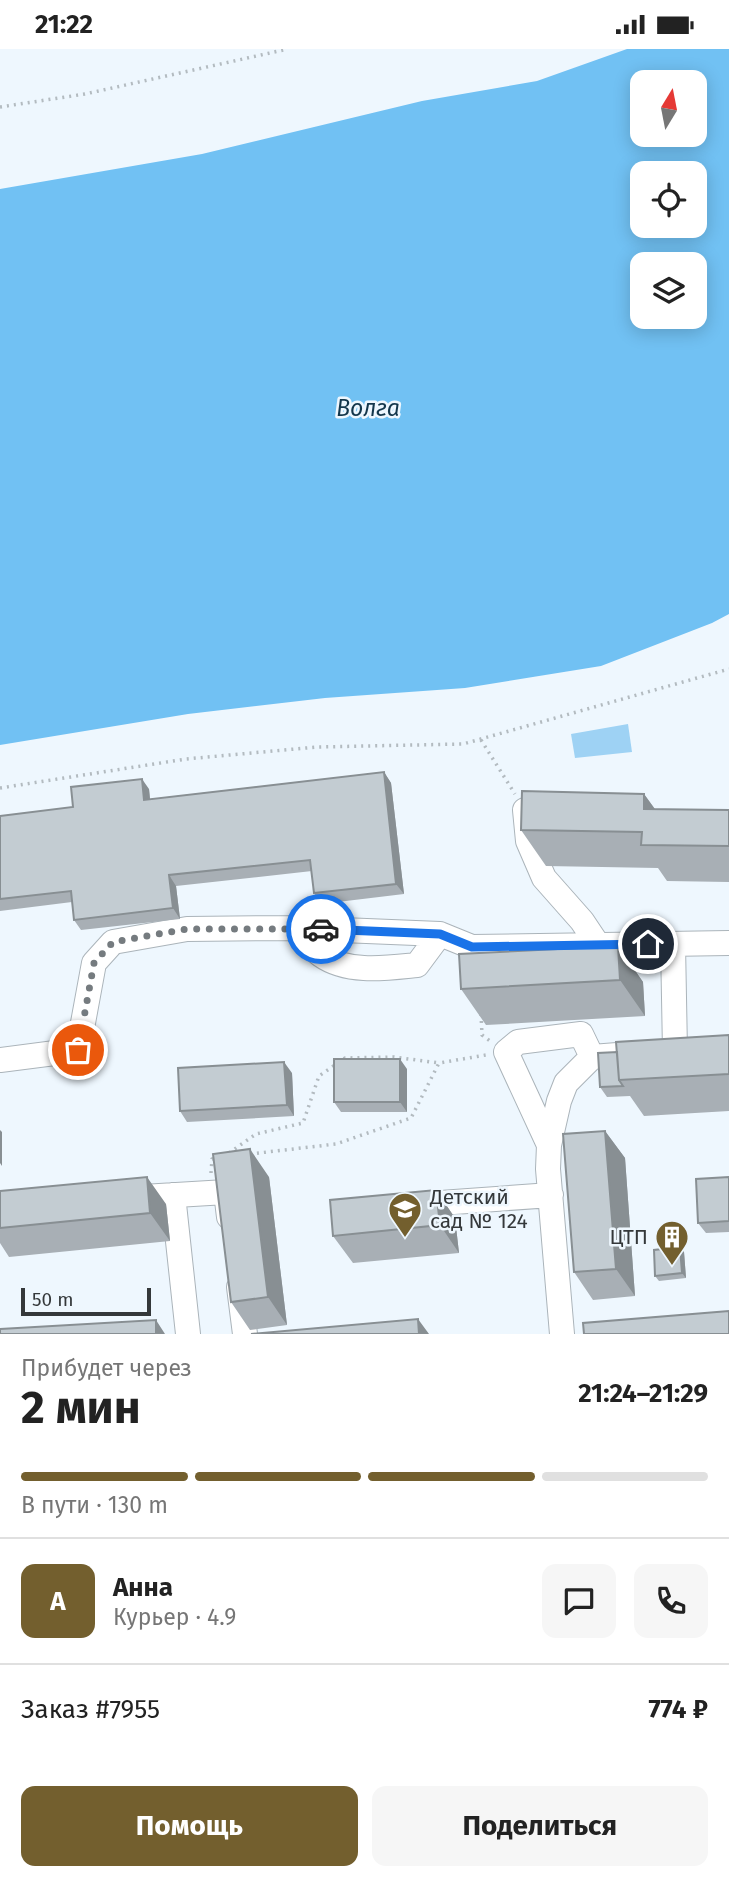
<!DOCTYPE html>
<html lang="ru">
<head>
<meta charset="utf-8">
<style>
  :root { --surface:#fff; --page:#f6f6f6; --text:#222; --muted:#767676; --line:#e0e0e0; --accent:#735f2e }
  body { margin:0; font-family:"Fira Sans",sans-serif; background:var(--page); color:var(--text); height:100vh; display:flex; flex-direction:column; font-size:26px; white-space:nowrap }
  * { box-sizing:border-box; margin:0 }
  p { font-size:23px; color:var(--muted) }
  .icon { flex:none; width:38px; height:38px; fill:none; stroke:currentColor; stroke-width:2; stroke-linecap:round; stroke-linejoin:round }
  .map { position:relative; height:1285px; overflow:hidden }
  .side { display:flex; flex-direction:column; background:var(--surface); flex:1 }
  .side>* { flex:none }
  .needle { width:46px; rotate:10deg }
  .tools { position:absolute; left:630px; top:21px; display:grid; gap:14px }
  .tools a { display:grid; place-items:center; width:77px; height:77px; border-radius:14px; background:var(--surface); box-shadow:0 4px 18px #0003; font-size:35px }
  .scale { position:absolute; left:21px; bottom:18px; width:130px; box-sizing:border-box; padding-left:7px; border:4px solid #34383a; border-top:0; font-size:19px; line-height:24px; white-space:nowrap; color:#34383a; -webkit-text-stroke:5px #eef7fe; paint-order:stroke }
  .pin { position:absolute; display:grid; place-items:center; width:60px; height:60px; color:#fff; margin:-30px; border:4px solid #fff; border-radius:50%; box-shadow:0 2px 7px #0007 }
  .courier { position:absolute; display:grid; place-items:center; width:70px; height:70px; margin:-35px; border:5px solid #1a73e8; border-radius:50%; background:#fff; color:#222; box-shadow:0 2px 9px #0007 }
  .head em { font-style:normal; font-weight:700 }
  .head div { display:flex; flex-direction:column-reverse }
  .head { display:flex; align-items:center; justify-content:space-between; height:119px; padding:0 21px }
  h1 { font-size:46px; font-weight:700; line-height:52px }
  .bar { display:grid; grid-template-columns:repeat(4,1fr); gap:10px 7px; align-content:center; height:84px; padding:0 21px }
  .bar i { height:9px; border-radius:5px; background:var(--line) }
  .bar .selected { background:var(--accent) }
  .bar p { grid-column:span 4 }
  .line { display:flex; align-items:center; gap:18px; padding:0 21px; border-top:2px solid var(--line) }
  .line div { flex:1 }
  .round { display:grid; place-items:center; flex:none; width:74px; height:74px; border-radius:14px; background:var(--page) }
  .action { display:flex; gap:14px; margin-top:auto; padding:14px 21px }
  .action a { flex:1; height:80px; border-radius:14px; background:var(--accent); color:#fff; font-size:28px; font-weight:700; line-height:80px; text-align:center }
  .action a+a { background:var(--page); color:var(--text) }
  .status { display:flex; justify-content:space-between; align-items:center; height:49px; padding:0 35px; background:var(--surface); direction:ltr }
  .status svg { height:19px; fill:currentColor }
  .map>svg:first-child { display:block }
  .green { fill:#9ed2f4 }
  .water { fill:#71c1f3; fill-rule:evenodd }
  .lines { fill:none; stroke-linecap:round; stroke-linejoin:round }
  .minor-casing { stroke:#abb4ba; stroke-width:26 }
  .path { stroke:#b3bbc0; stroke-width:3.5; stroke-dasharray:2 5; stroke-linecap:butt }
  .minor { stroke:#fff; stroke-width:24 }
  .wall { fill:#a8afb5 }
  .shaded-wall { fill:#888f93 }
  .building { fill:#c3ccd2; stroke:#888f93; stroke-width:2 }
  .done { stroke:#757b7f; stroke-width:7; stroke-dasharray:0 12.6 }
  .route { stroke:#1a73e8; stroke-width:9 }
  .labels { text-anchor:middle; stroke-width:5; stroke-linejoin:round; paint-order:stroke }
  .poi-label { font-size:21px; fill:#34383a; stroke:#eef7fe; text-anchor:start }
  .water-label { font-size:23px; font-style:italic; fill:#14374c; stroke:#eef7fe }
</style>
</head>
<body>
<div class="status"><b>21:22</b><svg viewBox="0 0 49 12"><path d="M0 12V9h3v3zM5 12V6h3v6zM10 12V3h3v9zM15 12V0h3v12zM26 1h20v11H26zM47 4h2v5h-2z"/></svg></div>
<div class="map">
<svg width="729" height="1285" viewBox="0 0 729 1285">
  <rect width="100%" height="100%" fill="#eef7fe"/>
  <!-- green -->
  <path class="green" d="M 628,675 L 632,703 L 575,709 L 571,685 Z"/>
  <!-- water -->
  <path class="water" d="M 627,0 L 729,0 L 729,565 L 712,574 L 601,617 L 465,639 L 325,649 L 188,665 L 0,696 L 0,140 L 202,105 L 422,52 L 537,32 ZM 642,33 L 695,33 L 695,86 L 642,86 ZM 642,124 L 695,124 L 695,177 L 642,177 ZM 642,215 L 695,215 L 695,268 L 642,268 Z"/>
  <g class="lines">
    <defs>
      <path id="minor" d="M 528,761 L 525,761 L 528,792 L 544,829 L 582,872 L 598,896
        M 293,879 C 302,887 311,899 321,906 C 348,925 387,919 417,916 L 440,885
        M 673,895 L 675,1002
        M 0,1011 L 78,1001 L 94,914 L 113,893 L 187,880 L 293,879 L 440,885 L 472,898 L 729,894
        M 549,1096 L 506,1003 L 518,993 L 581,985 L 592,1008
        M 173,1146 L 188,1285
        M 126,1149 L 226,1143 L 229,1168
        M 412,1156 L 551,1146
        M 239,1238 L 245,1285
        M 562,1285 L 548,1120 L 549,1096 L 559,1052 L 566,1034 L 592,1008 L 630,1005"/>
    </defs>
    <!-- minor casing -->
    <use href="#minor" class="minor-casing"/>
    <!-- path -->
    <path class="path" d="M 0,58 L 85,45 L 288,0
      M 481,691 L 515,745
      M 0,739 L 186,710 L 317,698 L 463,695 L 729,620
      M 481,965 L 482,986 L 490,992
      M 229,1104 L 256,1085 L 303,1074 L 319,1027 L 345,1009 L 394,1008 L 439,1014
      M 250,1105 L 336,1095 L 411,1069 L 439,1014 L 486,1006
      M 211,1124 L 212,1110 L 218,1109"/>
    <!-- minor -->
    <use href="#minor" class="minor"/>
  </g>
  <!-- wall -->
  <path class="wall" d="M 384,723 L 391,734 L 404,845 L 321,855 L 314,844 L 312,822 L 176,837 L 180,870 L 81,881 L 74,871 L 72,853 L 0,862 L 0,767 L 73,758 L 149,740 L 150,750 Z
    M 644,745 L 655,760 L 729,761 L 729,833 L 667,832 L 658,819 L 546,817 L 521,781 Z
    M 618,897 L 643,933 L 645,967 L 486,976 L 461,940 Z
    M 729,986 L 729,1062 L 644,1067 L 630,1047 L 607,1048 L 600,1038 L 617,1003 Z
    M 407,1020 L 407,1063 L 341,1063 L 334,1053 Z
    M 292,1024 L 294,1067 L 187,1073 L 180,1062 Z
    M 605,1082 L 625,1109 L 635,1247 L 593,1251 L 574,1223 Z
    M 269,1128 L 287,1276 L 250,1281 L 231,1253 Z
    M 729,1128 L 729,1183 L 706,1184 L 698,1174 Z
    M 436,1141 L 455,1169 L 459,1204 L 353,1214 L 333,1187 Z
    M 0,1142 L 166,1155 L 170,1192 L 9,1208 L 0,1194 Z
    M 684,1203 L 686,1229 L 659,1232 L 655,1227 Z"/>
  <!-- shaded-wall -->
  <path class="shaded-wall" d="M 384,723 L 391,734 L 404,845 L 396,835 Z
    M 142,730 L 149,740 L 151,761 L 144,751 Z
    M 644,745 L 669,780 L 644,760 Z
    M 169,826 L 176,837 L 180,870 L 173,859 Z
    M 618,897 L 643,933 L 645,967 L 620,931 Z
    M 400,1010 L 407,1020 L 407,1063 L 400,1053 Z
    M 284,1013 L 292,1024 L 294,1067 L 287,1056 Z
    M 0,1081 L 2,1083 L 2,1117 L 0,1114 Z
    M 605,1082 L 625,1109 L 635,1247 L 616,1220 Z
    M 250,1100 L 269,1128 L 287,1276 L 268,1248 Z
    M 147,1128 L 166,1155 L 170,1192 L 150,1164 Z
    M 436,1141 L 455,1169 L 459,1204 L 440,1176 Z
    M 680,1198 L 684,1203 L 686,1229 L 682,1224 Z
    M 418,1270 L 429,1285 L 419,1285 Z
    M 156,1271 L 165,1285 L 156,1285 Z"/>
  <!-- building -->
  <path class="building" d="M 384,723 L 396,835 L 314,844 L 310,811 L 169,826 L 173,859 L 74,871 L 71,842 L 0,850 L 0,767 L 73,758 L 71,738 L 142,730 L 144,751 Z
    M 522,742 L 644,745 L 644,760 L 729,761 L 729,797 L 641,796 L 642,783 L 521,781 Z
    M 618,897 L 620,931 L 461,940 L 459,905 Z
    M 729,986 L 729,1025 L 619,1031 L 616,993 Z
    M 617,1003 L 619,1031 L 623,1037 L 600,1038 L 598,1004 Z
    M 334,1010 L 400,1010 L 400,1053 L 334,1053 Z
    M 284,1013 L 287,1056 L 180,1062 L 178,1019 Z
    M 605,1082 L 616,1220 L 574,1223 L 563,1085 Z
    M 250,1100 L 268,1248 L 231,1253 L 213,1105 Z
    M 147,1128 L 150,1164 L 0,1179 L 0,1142 Z
    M 729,1128 L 729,1172 L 698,1174 L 696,1130 Z
    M 436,1141 L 440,1176 L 333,1187 L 330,1151 Z
    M 680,1198 L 682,1224 L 655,1227 L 654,1201 Z
    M 729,1262 L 729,1285 L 584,1285 L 583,1274 Z
    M 418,1270 L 419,1285 L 251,1285 Z
    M 156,1271 L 156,1285 L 0,1285 L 0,1280 Z"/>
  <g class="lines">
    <!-- done -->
    <path class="done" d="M 78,1001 L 94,914 L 113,893 L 187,880 L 321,880"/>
    <!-- route -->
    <path class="route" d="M 321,880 L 440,885 L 472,898 L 648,895"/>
  </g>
  <!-- icons -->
  <defs>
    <symbol id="school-pin" viewBox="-11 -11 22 30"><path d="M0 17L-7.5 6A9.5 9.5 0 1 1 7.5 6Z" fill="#735f2e" stroke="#eef7fe"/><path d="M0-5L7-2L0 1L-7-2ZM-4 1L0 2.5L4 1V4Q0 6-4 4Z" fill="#fff"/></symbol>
    <symbol id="building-pin" viewBox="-11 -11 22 30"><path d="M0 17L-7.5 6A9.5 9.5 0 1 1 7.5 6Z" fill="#735f2e" stroke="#eef7fe"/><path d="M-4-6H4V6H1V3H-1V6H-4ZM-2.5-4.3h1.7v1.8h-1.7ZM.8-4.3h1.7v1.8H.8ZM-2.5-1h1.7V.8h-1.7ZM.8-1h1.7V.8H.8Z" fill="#fff"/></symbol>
  </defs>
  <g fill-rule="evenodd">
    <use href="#school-pin" x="386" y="1141" width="38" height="52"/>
    <use href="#building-pin" x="653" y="1169" width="38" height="52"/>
  </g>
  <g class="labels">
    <!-- poi labels -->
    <g class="poi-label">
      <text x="430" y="1155">Детский<tspan x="430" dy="24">сад № 124</tspan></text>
      <text x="648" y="1195" text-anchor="end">ЦТП</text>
    </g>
    <!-- water labels -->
    <g class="water-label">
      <text x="368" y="367">Волга</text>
    </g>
  </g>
</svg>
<div class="tools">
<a><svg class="needle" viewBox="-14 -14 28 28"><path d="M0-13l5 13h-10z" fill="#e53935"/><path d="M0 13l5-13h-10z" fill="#767676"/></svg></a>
<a><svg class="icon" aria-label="locate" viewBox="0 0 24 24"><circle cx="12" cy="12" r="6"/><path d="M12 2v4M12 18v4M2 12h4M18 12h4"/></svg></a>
<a><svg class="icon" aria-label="layers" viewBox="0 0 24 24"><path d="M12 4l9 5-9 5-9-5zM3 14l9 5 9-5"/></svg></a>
</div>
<div class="scale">50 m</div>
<div class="pin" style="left:78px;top:1001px;background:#ea580c"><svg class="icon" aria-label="bag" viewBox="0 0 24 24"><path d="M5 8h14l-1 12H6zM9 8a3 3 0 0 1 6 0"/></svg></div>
<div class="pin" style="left:648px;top:895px;background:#1f2937"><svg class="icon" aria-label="home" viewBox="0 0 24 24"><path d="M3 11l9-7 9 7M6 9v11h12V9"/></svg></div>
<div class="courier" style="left:321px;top:880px"><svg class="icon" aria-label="car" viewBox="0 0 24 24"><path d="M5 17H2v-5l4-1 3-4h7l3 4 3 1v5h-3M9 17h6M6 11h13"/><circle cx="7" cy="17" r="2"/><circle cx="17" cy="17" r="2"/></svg></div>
</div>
<section class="side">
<div class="head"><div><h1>2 мин</h1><p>Прибудет через</p></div><em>21:24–21:29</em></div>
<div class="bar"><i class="selected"></i><i class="selected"></i><i class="selected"></i><i></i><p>В пути · 130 m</p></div>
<div class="line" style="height:126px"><b class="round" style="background:var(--accent);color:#fff">А</b><div><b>Анна</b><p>Курьер · 4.9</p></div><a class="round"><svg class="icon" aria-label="chat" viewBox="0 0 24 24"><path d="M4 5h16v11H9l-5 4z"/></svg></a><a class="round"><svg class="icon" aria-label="phone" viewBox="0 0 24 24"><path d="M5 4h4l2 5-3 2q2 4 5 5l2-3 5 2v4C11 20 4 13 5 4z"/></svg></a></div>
<div class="line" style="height:91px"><div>Заказ #7955</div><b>774 ₽</b></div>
<div class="action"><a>Помощь</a><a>Поделиться</a></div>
</section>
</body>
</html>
